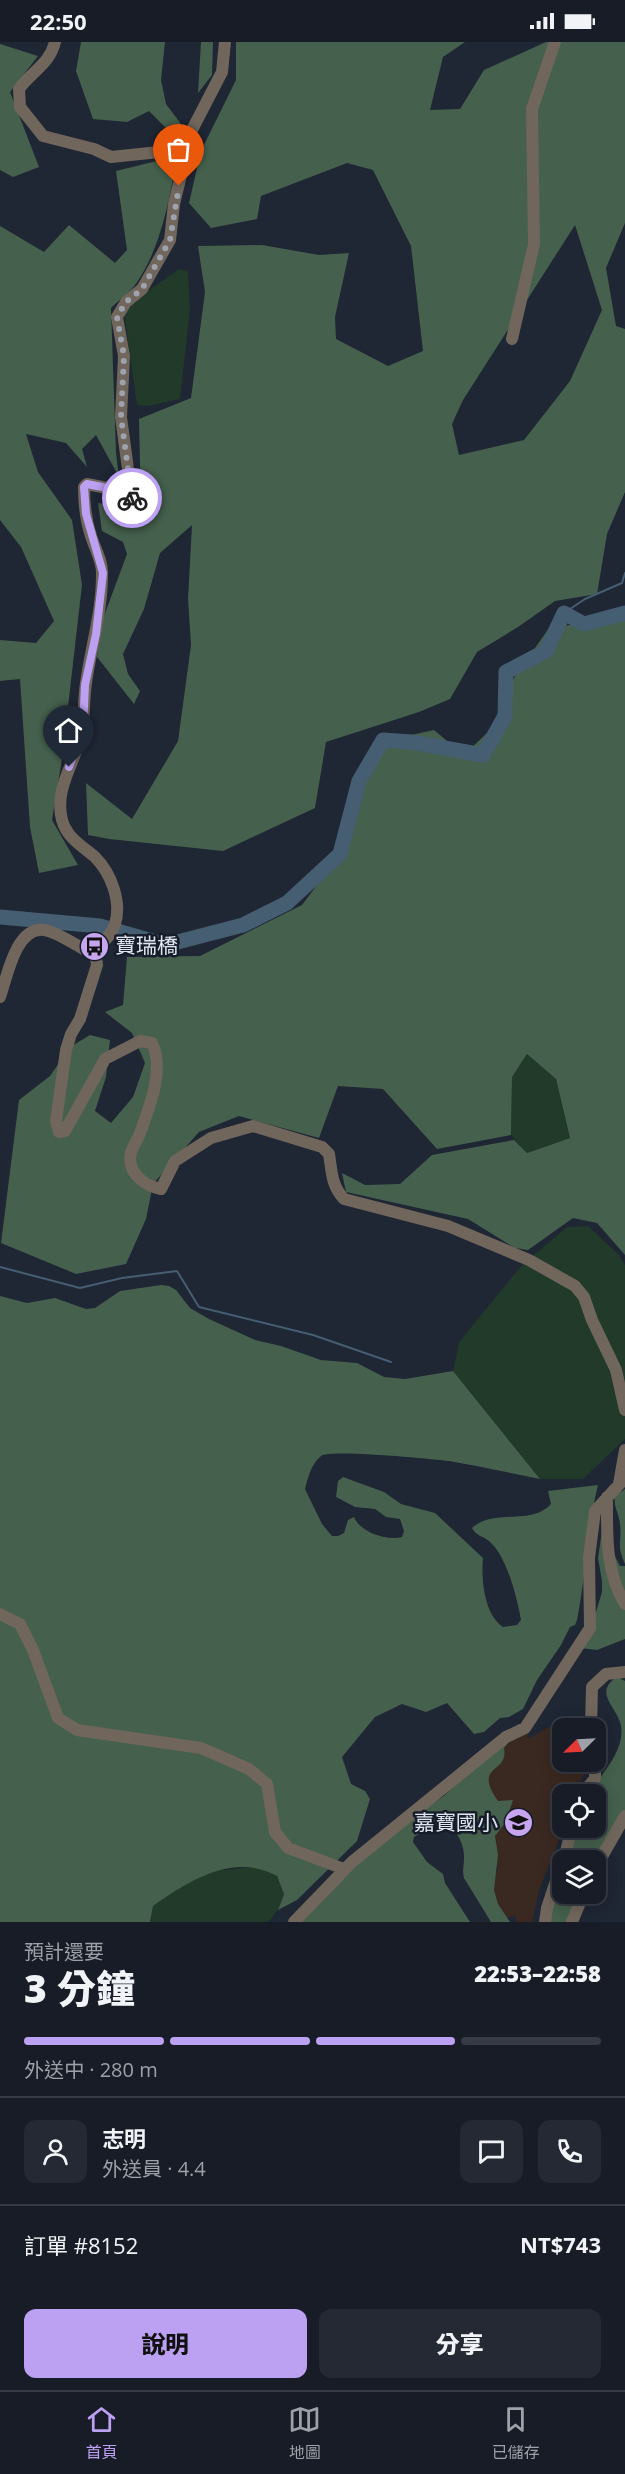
<!DOCTYPE html>
<html lang="zh-TW">
<head>
<meta charset="utf-8">
<style>
  :root { --surface:#171c27; --page:#242933; --text:#f1f3f6; --muted:#9ea1a7; --line:#363a44; --accent:#bca0f2 }
  body { margin:0; font-family:"Open Sans","Noto Sans TC",sans-serif; background:var(--page); color:var(--text); height:100vh; display:flex; flex-direction:column; font-size:22px; white-space:nowrap }
  * { box-sizing:border-box; margin:0 }
  p { font-size:20px; color:var(--muted) }
  .icon { flex:none; width:33px; height:33px; fill:none; stroke:currentColor; stroke-width:2; stroke-linecap:round; stroke-linejoin:round }
  .map { position:relative; height:1880px; overflow:hidden }
  .details { display:flex; flex-direction:column; background:var(--surface); flex:1 }
  .details>* { flex:none }
  .needle { width:39px; rotate:246deg }
  .fabs { position:absolute; left:552px; top:1676px; display:grid; gap:12px }
  .fabs a { display:grid; place-items:center; width:54px; height:54px; border-radius:12px; background:var(--surface); box-shadow:0 3px 15px #0003,0 0 0 2px var(--line); font-size:30px }
  .pin { position:absolute; display:grid; place-items:center; width:51px; height:51px; color:#fff; margin:-62px -26px; border-radius:50% 50% 50% 0; rotate:-45deg; box-shadow:0 0 6px #0007 }
  .pin .icon { rotate:45deg }
  .courier { position:absolute; display:grid; place-items:center; width:60px; height:60px; margin:-30px; border:4px solid #bca0f2; border-radius:50%; background:#fff; color:#222; box-shadow:0 2px 8px #0007 }
  .overview em { font-style:normal; font-weight:800 }
  .overview div { display:flex; flex-direction:column-reverse }
  .overview { display:flex; align-items:center; justify-content:space-between; height:102px; padding:0 24px }
  h1 { font-size:39px; font-weight:800; line-height:45px }
  .bar { display:grid; grid-template-columns:repeat(4,1fr); gap:9px 6px; align-content:center; height:72px; padding:0 24px }
  .bar i { height:8px; border-radius:4px; background:var(--line) }
  .bar .selected { background:var(--accent) }
  .bar p { grid-column:span 4 }
  .line { display:flex; align-items:center; gap:15px; padding:0 24px; border-top:2px solid var(--line) }
  .line div { flex:1 }
  .round { display:grid; place-items:center; flex:none; width:63px; height:63px; border-radius:12px; background:var(--page) }
  .primary-button { display:flex; gap:12px; margin-top:auto; padding:12px 24px }
  .primary-button a { flex:1; height:69px; border-radius:12px; background:var(--accent); color:#111; font-size:24px; font-weight:800; line-height:69px; text-align:center }
  .primary-button a+a { background:var(--page); color:var(--text) }
  .status { display:flex; justify-content:space-between; align-items:center; height:42px; padding:0 30px; background:var(--surface); direction:ltr }
  .status svg { height:16px; fill:currentColor }
  .dock { display:flex; justify-content:space-around; align-items:center; height:84px; border-top:2px solid var(--line); background:var(--surface); font-size:16px; color:var(--muted) }
  .dock a { display:grid; justify-items:center; gap:3px }
  .dock .selected { color:var(--accent) }
  .map>svg:first-child { display:block }
  .education { fill:#3a2920 }
  .green { fill:#213a29 }
  .forest { fill:#45604d; fill-rule:evenodd }
  .lines { fill:none; stroke-linecap:round; stroke-linejoin:round }
  .stream { stroke:#455e72; stroke-width:2 }
  .river { stroke:#455e72; stroke-width:15 }
  .minor { stroke:#70665c; stroke-width:12 }
  .done { stroke:#9ca2ae; stroke-width:6; stroke-dasharray:0 10.8 }
  .route { stroke:#bca0f2; stroke-width:8 }
  .labels { text-anchor:middle; stroke-width:5; stroke-linejoin:round; paint-order:stroke }
  .poi-label { font-size:21px; fill:#e0e5ef; stroke:#161d2a; text-anchor:start }
</style>
</head>
<body>
<div class="status"><b>22:50</b><svg viewBox="0 0 49 12"><path d="M0 12V9h3v3zM5 12V6h3v6zM10 12V3h3v9zM15 12V0h3v12zM26 1h20v11H26zM47 4h2v5h-2z"/></svg></div>
<div class="map">
<svg width="625" height="1880" viewBox="0 0 625 1880">
  <rect width="100%" height="100%" fill="#1f2634"/>
  <!-- education -->
  <path class="education" d="M 561,1678 L 576,1686 L 562,1686 L 562,1719 L 588,1719 L 589,1724 L 572,1752 L 562,1752 L 560,1795 L 539,1848 L 532,1880 L 517,1880 L 515,1874 L 498,1877 L 491,1854 L 498,1825 L 477,1787 L 478,1740 L 498,1706 L 525,1690 L 530,1696 Z"/>
  <!-- green -->
  <path class="green" d="M 179,227 L 188,229 L 190,268 L 180,357 L 149,364 L 137,363 L 125,277 L 128,263 Z
    M 527,1012 L 556,1037 L 570,1096 L 526,1111 L 511,1093 L 512,1035 Z
    M 588,1184 L 619,1213 L 625,1223 L 625,1397 L 583,1437 L 540,1437 L 453,1329 L 459,1300 L 521,1224 L 567,1185 Z
    M 252,1825 L 263,1827 L 277,1834 L 284,1852 L 278,1868 L 268,1880 L 150,1880 L 153,1864 L 189,1839 L 212,1829 Z"/>
  <!-- forest -->
  <path class="forest" d="M 81,0 L 165,0 L 161,38 L 166,62 L 181,82 C 174,134 166,200 135,243 C 128,252 118,259 111,266 L 116,411 L 119,435 L 96,393 L 82,407 L 87,425 L 66,401 L 26,392 L 38,430 L 72,478 L 82,543 L 62,717 L 52,778 L 78,823 L 39,831 L 30,785 L 20,637 L 0,639 L 0,598 L 36,601 L 54,579 L 21,505 L 0,478 L 0,184 L 44,210 L 69,183 L 115,221 L 127,208 L 116,129 L 169,116 L 169,89 L 149,69 L 127,80 L 93,77 L 76,29 Z
    M 201,0 L 213,0 L 212,33 L 198,51 Z
    M 236,0 L 465,0 L 443,15 L 430,68 L 460,67 L 484,28 L 546,0 L 625,0 L 625,181 L 606,226 L 616,284 L 625,287 L 625,450 L 607,492 L 597,552 L 555,559 L 518,585 L 477,610 L 450,657 L 419,670 L 326,700 L 315,766 L 223,809 L 109,797 L 88,793 L 86,741 L 132,777 L 178,699 L 191,603 L 188,557 L 192,483 L 160,511 L 144,567 L 123,612 L 128,632 L 140,649 L 134,662 L 97,615 L 101,582 L 127,512 L 123,500 L 102,489 L 98,461 L 141,467 L 139,377 L 191,356 L 205,250 L 198,204 L 262,203 L 319,213 L 349,211 L 335,275 L 336,297 L 388,324 L 423,309 L 411,204 L 373,128 L 347,121 L 261,154 L 257,177 L 211,186 L 189,161 L 201,109 L 236,38 ZM 575,183 L 602,268 L 570,339 L 524,398 L 459,413 L 452,382 L 463,358 Z
    M 0,2 L 38,14 L 10,50 L 39,125 L 13,135 L 0,128 Z
    M 625,568 L 625,1213 L 597,1181 L 573,1176 L 528,1208 L 515,1206 L 468,1177 L 346,1150 L 342,1131 L 365,1143 L 400,1142 L 432,1113 L 514,1098 L 527,1111 L 570,1096 L 556,1037 L 527,1012 L 512,1035 L 511,1093 L 437,1107 L 383,1047 L 338,1044 L 319,1096 L 239,1074 L 199,1090 L 153,1142 L 146,1177 L 126,1222 L 76,1232 L 1,1201 L 19,1058 L 50,1034 L 70,1005 L 90,993 L 110,998 L 106,1035 L 95,1069 L 111,1081 L 133,1055 L 145,1021 L 132,991 L 105,970 L 123,963 L 127,915 L 200,914 L 302,863 L 338,815 L 355,757 L 379,700 L 434,688 L 464,713 L 490,688 L 514,636 L 549,586 L 583,581 Z
    M 161,1243 L 169,1244 L 176,1248 L 190,1266 L 209,1277 L 255,1298 L 281,1304 L 321,1318 L 357,1321 L 384,1335 L 405,1337 L 453,1329 L 540,1437 C 510,1431 479,1424 449,1419 C 431,1417 330,1407 321,1414 C 311,1422 308,1436 305,1447 L 322,1482 L 332,1494 L 338,1494 L 344,1491 L 348,1478 L 354,1475 C 360,1490 386,1499 402,1495 L 404,1489 L 400,1477 L 386,1475 L 375,1467 L 355,1465 L 336,1455 L 338,1439 L 343,1435 L 384,1450 L 401,1462 L 435,1471 L 483,1516 C 481,1536 484,1573 503,1585 L 517,1583 L 521,1578 C 517,1556 507,1515 490,1500 C 484,1494 477,1495 472,1486 C 494,1466 531,1484 551,1462 L 548,1449 L 598,1443 C 587,1488 586,1533 577,1578 L 575,1583 L 570,1585 L 561,1603 L 537,1638 L 523,1667 L 509,1675 L 500,1676 L 484,1690 L 474,1692 L 447,1661 L 426,1670 L 402,1662 L 375,1675 L 342,1715 L 351,1742 L 365,1749 L 370,1757 L 357,1799 L 297,1858 L 278,1868 L 284,1852 L 277,1834 C 233,1810 189,1839 153,1864 L 150,1880 L 0,1880 L 0,1254 L 27,1261 L 55,1256 L 86,1267 L 95,1266 L 120,1249 Z
    M 625,1447 L 625,1522 C 616,1502 622,1502 620,1483 C 620,1473 613,1465 615,1454 Z
    M 602,1489 L 620,1524 L 625,1524 L 625,1597 L 597,1608 L 580,1606 L 595,1573 L 602,1550 L 602,1539 L 598,1516 Z
    M 617,1635 L 625,1639 L 625,1779 L 596,1818 L 570,1818 L 578,1785 L 596,1785 L 596,1752 L 590,1752 C 601,1731 625,1710 621,1684 C 618,1665 592,1651 617,1635 Z
    M 513,1695 L 504,1706 C 509,1733 472,1721 498,1759 L 513,1758 L 505,1781 L 495,1794 L 498,1813 L 494,1848 L 498,1862 L 510,1880 L 491,1880 L 464,1836 C 462,1828 464,1824 464,1816 C 465,1802 455,1784 442,1779 L 414,1795 L 413,1800 L 427,1820 L 443,1832 L 445,1841 L 470,1880 L 294,1880 L 401,1783 L 444,1754 L 487,1711 Z
    M 562,1837 L 562,1851 L 584,1851 L 573,1880 L 547,1880 Z"/>
  <g class="lines">
    <!-- stream -->
    <path class="stream" d="M 564,571 L 585,557 L 622,541 L 625,531
      M 0,1225 L 80,1246 L 122,1236 L 177,1229 L 199,1265 L 313,1293 L 391,1320"/>
    <!-- river -->
    <path class="river" d="M 0,875 L 100,884 L 166,903 L 243,883 L 287,861 L 340,812 L 359,739 L 383,698 L 411,700 L 483,713 L 505,674 L 506,630 L 546,609 L 564,571 L 584,582 L 625,571"/>
    <!-- minor -->
    <path class="minor" d="M 55,0 C 50,22 31,30 19,47 L 20,65 L 43,94 L 94,107 L 111,115 L 188,107
      M 512,297 L 534,202 L 532,67 L 555,0
      M 95,907 L 97,923 L 80,977 L 71,992 L 66,1008 L 56,1079 L 59,1090 L 65,1089 L 105,1017 L 140,999 L 152,1001 C 165,1028 149,1066 140,1091 C 137,1100 130,1107 130,1117 C 131,1134 146,1144 161,1147 L 175,1119 L 211,1096 L 253,1084 L 322,1105 L 329,1112 C 332,1130 331,1143 344,1157 L 448,1184 L 529,1218 L 575,1244 L 584,1255 L 592,1278 L 616,1328 L 625,1368
      M 0,955 C 7,935 16,884 44,888 C 55,889 76,903 87,909 C 100,906 111,894 115,882 C 122,860 111,831 95,815 C 82,804 67,796 62,778 C 53,743 80,716 83,682 C 84,669 84,655 86,641 C 91,605 102,570 102,533 C 103,520 95,507 91,494 C 86,479 84,461 84,445 L 87,442 L 112,447 L 131,456 L 135,454 L 130,442 L 121,375 L 124,314 L 117,275 L 126,260 L 142,247 L 170,198 L 174,162 L 192,88 L 222,30 L 225,0
      M 619,1442 L 625,1408
      M 607,1455 C 607,1492 605,1529 625,1562
      M 0,1572 L 20,1582 L 33,1608 L 58,1676 L 77,1688 L 201,1706 L 249,1727 L 267,1742 L 275,1790 L 288,1806 L 344,1827
      M 591,1686 L 592,1645 L 606,1632 L 625,1630
      M 583,1752 L 595,1736 L 595,1719
      M 564,1818 L 572,1785
      M 596,1825 L 625,1774
      M 294,1880 L 352,1820 L 506,1695 L 525,1686 L 590,1586 L 589,1516 L 595,1469 L 625,1436
      M 545,1880 L 547,1866 L 562,1821
      M 572,1880 L 584,1851"/>
  </g>
  <g class="lines">
    <!-- done -->
    <path class="done" d="M 132,456 L 135,454 L 130,442 L 121,375 L 124,314 L 117,275 L 126,260 L 142,247 L 170,198 L 179,144"/>
    <!-- route -->
    <path class="route" d="M 69,725 L 83,686 L 85,643 L 96,592 L 103,531 L 86,472 L 84,445 L 87,442 L 112,447 L 132,456"/>
  </g>
  <!-- icons -->
  <defs>
    <symbol id="bus-disc" viewBox="-11 -11 22 22"><circle r="9.5" fill="#c7a6ef" stroke="#161d2a"/><path d="M-5-6H5V4H4V6H2V4H-2V6H-4V4H-5ZM-3.5-4V0h7V-4ZM-3.5 1.2v1.5H-2V1.2ZM2 1.2v1.5H3.5V1.2Z" fill="#111"/></symbol>
    <symbol id="school-disc" viewBox="-11 -11 22 22"><circle r="9.5" fill="#c7a6ef" stroke="#161d2a"/><path d="M0-5L7-2L0 1L-7-2ZM-4 1L0 2.5L4 1V4Q0 6-4 4Z" fill="#111"/></symbol>
  </defs>
  <g fill-rule="evenodd">
    <use href="#bus-disc" x="78" y="888" width="33" height="33"/>
    <use href="#school-disc" x="502" y="1764" width="33" height="33"/>
  </g>
  <g class="labels">
    <!-- poi labels -->
    <g class="poi-label">
      <text x="115" y="911">寶瑞橋</text>
      <text x="498" y="1788" text-anchor="end">嘉寶國小</text>
    </g>
  </g>
</svg>
<div class="fabs">
<a><svg class="needle" viewBox="-14 -14 28 28"><path d="M0-13l5 13h-10z" fill="#e53935"/><path d="M0 13l5-13h-10z" fill="#9ea1a7"/></svg></a>
<a><svg class="icon" aria-label="locate" viewBox="0 0 24 24"><circle cx="12" cy="12" r="6"/><path d="M12 2v4M12 18v4M2 12h4M18 12h4"/></svg></a>
<a><svg class="icon" aria-label="layers" viewBox="0 0 24 24"><path d="M12 4l9 5-9 5-9-5zM3 14l9 5 9-5"/></svg></a>
</div>
<div class="pin" style="left:179px;top:144px;background:#ea580c"><svg class="icon" aria-label="bag" viewBox="0 0 24 24"><path d="M5 8h14l-1 12H6zM9 8a3 3 0 0 1 6 0"/></svg></div>
<div class="pin" style="left:69px;top:725px;background:#1f2937"><svg class="icon" aria-label="home" viewBox="0 0 24 24"><path d="M3 11l9-7 9 7M6 9v11h12V9"/></svg></div>
<div class="courier" style="left:132px;top:456px"><svg class="icon" aria-label="bike" viewBox="0 0 24 24"><circle cx="6" cy="16" r="4"/><circle cx="18" cy="16" r="4"/><path d="M6 16l4-8h5l3 8M10 8l3 8H6M13 5h3"/></svg></div>
</div>
<section class="details">
<div class="overview"><div><h1>3 分鐘</h1><p>預計還要</p></div><em>22:53–22:58</em></div>
<div class="bar"><i class="selected"></i><i class="selected"></i><i class="selected"></i><i></i><p>外送中 · 280 m</p></div>
<div class="line" style="height:108px"><a class="round"><svg class="icon" aria-label="person" viewBox="0 0 24 24"><circle cx="12" cy="8" r="4"/><path d="M4 21q1-7 8-7t8 7"/></svg></a><div><b>志明</b><p>外送員 · 4.4</p></div><a class="round"><svg class="icon" aria-label="chat" viewBox="0 0 24 24"><path d="M4 5h16v11H9l-5 4z"/></svg></a><a class="round"><svg class="icon" aria-label="phone" viewBox="0 0 24 24"><path d="M5 4h4l2 5-3 2q2 4 5 5l2-3 5 2v4C11 20 4 13 5 4z"/></svg></a></div>
<div class="line" style="height:78px"><div>訂單 #8152</div><b>NT$743</b></div>
<div class="primary-button"><a>說明</a><a>分享</a></div>
</section>
<nav class="dock">
<a class="selected"><svg class="icon" aria-label="home" viewBox="0 0 24 24"><path d="M3 11l9-7 9 7M6 9v11h12V9"/></svg>首頁</a>
<a><svg class="icon" aria-label="map" viewBox="0 0 24 24"><path d="M3 6l6-2 6 2 6-2v14l-6 2-6-2-6 2zM9 4v14M15 6v14"/></svg>地圖</a>
<a><svg class="icon" aria-label="saved" viewBox="0 0 24 24"><path d="M7 4h10v16l-5-4-5 4z"/></svg>已儲存</a>
</nav>
</body>
</html>
